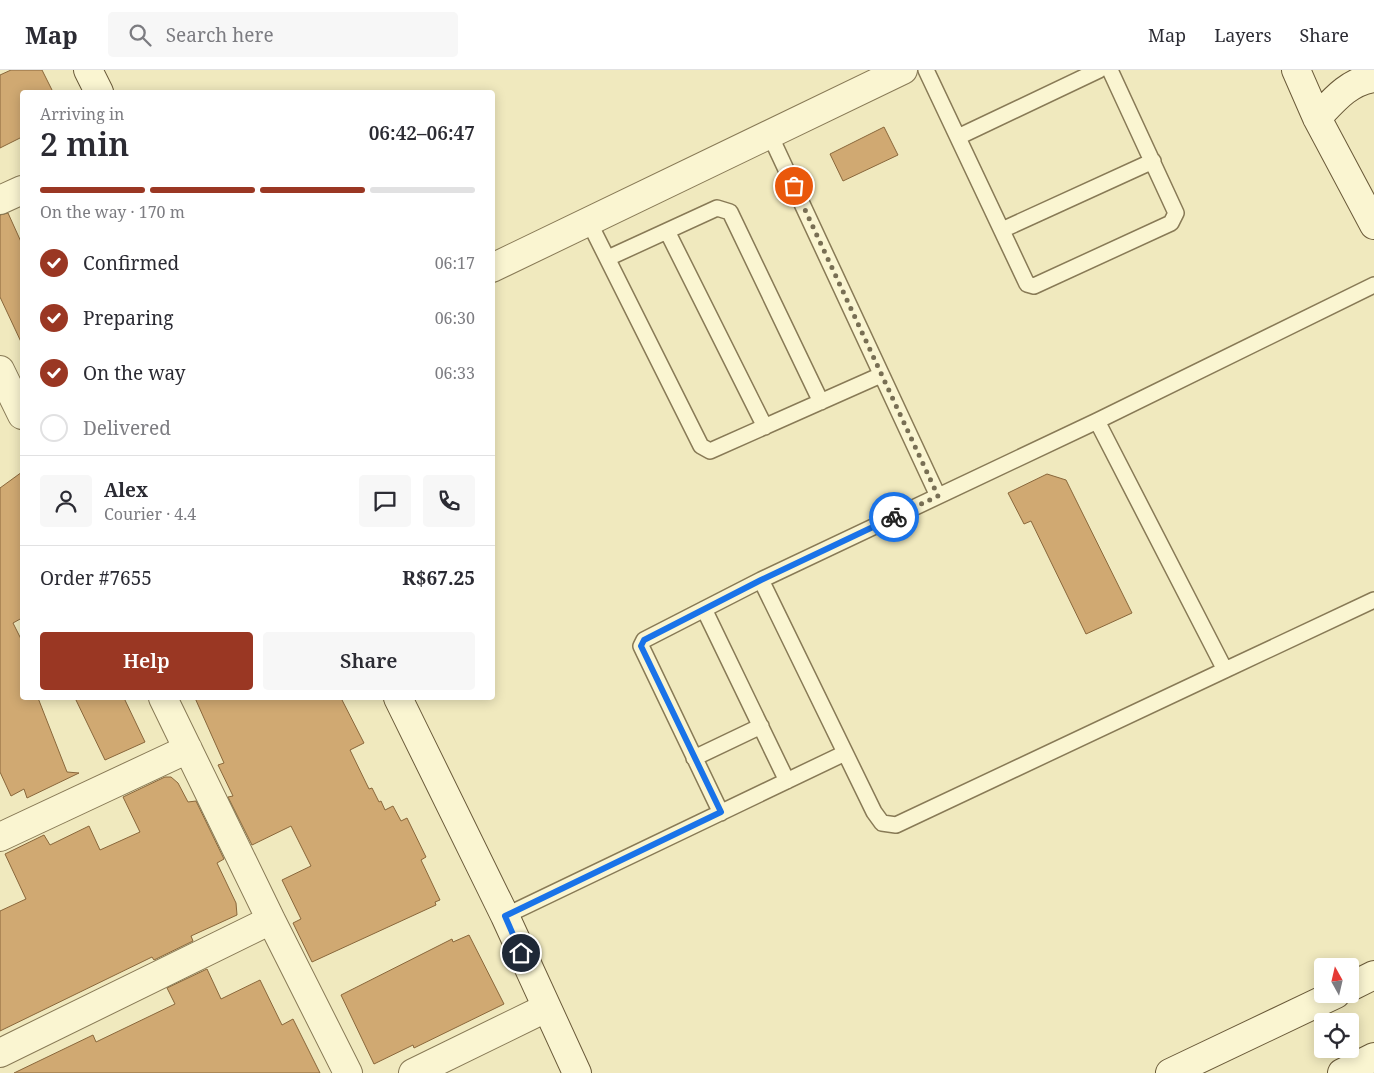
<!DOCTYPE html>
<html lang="en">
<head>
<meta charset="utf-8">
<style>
  :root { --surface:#fff; --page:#f7f7f7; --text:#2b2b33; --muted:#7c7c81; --line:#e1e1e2; --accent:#9a3723 }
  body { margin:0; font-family:"Noto Serif",serif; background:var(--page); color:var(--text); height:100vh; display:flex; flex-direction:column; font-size:19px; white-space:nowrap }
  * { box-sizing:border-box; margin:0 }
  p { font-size:16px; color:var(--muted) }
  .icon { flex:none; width:28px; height:28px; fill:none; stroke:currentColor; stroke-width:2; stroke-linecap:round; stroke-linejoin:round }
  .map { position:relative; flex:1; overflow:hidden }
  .side { position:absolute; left:20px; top:20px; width:475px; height:610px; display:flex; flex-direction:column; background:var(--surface); border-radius:5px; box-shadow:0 2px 12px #0003 }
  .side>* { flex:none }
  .needle { width:32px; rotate:352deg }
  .buttons { position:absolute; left:1314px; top:888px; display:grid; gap:10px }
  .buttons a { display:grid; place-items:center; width:45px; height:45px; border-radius:5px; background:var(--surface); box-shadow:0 2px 12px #0003; font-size:25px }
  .pin { position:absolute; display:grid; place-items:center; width:42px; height:42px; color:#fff; margin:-21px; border:2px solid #fff; border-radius:50%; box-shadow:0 1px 5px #0007 }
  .courier { position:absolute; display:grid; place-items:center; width:50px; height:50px; margin:-25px; border:4px solid #1a73e8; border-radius:50%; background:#fff; color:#222; box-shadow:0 1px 6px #0007 }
  .summary em { font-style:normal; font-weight:600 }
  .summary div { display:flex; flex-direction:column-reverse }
  .summary { display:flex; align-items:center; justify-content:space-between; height:85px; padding:0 20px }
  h1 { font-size:32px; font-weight:600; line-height:38px }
  .bar { display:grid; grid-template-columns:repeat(4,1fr); gap:8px 5px; align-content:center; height:60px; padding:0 20px }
  .bar i { height:6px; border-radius:4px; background:var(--line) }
  .bar .current { background:var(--accent) }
  .bar p { grid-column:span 4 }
  .line { display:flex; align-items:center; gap:12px; padding:0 20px; border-top:1px solid var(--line) }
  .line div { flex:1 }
  .round { display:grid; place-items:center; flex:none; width:52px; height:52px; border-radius:5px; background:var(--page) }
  ol { padding:0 20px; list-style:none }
  li { display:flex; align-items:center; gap:15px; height:55px }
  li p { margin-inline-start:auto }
  li .icon { padding:5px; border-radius:50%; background:var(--accent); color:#fff; stroke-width:4 }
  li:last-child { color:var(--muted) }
  li i { width:28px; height:28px; border:2px solid var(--line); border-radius:50% }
  .cta { display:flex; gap:10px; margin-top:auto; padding:10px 20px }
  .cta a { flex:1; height:58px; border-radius:5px; background:var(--accent); color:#fff; font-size:20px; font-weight:600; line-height:58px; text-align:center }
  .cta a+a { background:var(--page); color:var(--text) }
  header { display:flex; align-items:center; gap:30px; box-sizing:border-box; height:70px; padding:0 25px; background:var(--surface); border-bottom:1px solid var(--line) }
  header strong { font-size:24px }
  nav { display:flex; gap:28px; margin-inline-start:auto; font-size:18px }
  .search { width:350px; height:45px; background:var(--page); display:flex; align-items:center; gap:12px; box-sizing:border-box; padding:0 18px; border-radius:5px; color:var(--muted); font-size:19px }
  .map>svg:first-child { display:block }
  .building { fill:#d0a972; stroke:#89673b }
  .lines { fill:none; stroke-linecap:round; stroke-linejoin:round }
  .lane-casing { stroke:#887a56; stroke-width:18 }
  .street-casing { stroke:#887a56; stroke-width:30 }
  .secondary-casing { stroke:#6a5a39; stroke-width:30 }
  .lane { stroke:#faf5d1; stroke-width:15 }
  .street { stroke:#faf5d1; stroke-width:28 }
  .secondary { stroke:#faf5d1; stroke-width:28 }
  .done { stroke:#786f54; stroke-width:5; stroke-dasharray:0 9 }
  .route { stroke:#1a73e8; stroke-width:6 }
</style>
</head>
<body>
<header>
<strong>Map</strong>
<div class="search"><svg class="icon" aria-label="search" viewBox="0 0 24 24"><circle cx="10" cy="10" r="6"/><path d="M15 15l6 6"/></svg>Search here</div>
<nav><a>Map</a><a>Layers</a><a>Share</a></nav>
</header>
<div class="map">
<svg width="1374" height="1003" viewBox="0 0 1374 1003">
  <rect width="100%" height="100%" fill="#f0e9be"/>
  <!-- building -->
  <path class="building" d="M 11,0 L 42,0 L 53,22 L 22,22 L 22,67 L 0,78 L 0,5 Z
    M 884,57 L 898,85 L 843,111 L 830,84 Z
    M 8,143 L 22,174 L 22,274 L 0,227 L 0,145 Z
    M 22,402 L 22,548 L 13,553 L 22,571 L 22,628 L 38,628 L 67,702 L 79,703 L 27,728 L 24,719 L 11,726 L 0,702 L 0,418 Z
    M 1047,404 L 1066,410 L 1132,543 L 1086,564 L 1031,451 L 1024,454 L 1008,423 Z
    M 75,628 L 124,628 L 145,672 L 105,690 Z
    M 195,628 L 341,628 L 364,673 L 350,680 L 369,719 L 372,718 L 379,732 L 381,731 L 385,740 L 393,736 L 401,751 L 407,748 L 426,787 L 421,790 L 440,830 L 435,832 L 436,835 L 312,892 L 293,853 L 301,849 L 282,810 L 311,796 L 291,756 L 252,775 L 228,727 L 233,726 L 218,695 L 224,693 Z
    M 165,707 L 171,707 L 178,713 L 188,732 L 196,731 L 224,789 L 217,793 L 236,833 L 237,845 L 191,866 L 193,871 L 154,890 L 152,887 L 0,961 L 0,841 L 26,829 L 5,784 L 44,765 L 50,775 L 89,756 L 100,780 L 140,762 L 123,727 Z
    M 469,865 L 504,934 L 414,978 L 413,975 L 374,994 L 341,925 L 452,869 L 453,872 Z
    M 207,899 L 221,929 L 260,910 L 282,955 L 293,949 L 320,1003 L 14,1003 L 93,965 L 96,972 L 175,934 L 167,918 Z"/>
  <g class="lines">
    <defs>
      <path id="lane" d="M 926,0 L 1027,214 L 1034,216 L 1171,153 L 1176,143 L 1110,0
        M 770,65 L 938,426
        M 958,67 L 1099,0
        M 589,152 L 701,376 L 710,381 L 881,305
        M 1002,160 L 1153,91
        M 667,161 L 765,357
        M 608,188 L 717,138 L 730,142 L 821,332
        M 1097,351 L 1225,600 L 896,755 L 882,753 L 874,742 L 761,510 L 1097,351 L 1374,215
        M 704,539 L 787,711
        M 1225,600 L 1374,530
        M 694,688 L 761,656
        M 721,743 L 641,576 L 644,570 L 761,510
        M 505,846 L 845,683"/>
      <path id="street" d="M 0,130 L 22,120
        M 492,198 L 903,0
        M 0,300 L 22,345
        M 163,628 L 271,850 L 348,1003
        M 0,767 L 188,679
        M 0,983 L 271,850
        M 413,1003 L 546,938"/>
      <path id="secondary" d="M 88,0 L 99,22
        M 1296,0 L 1317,48 L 1374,155
        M 1317,48 C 1333,31 1349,11 1374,8
        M 398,628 L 505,846 L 577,1003
        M 1350,917 L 1374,905
        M 1170,1003 L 1336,924
        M 1342,1003 L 1374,987"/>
    </defs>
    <!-- lane casing -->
    <use href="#lane" class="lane-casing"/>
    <!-- street casing -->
    <use href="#street" class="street-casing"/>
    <!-- secondary casing -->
    <use href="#secondary" class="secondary-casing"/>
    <!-- lane -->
    <use href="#lane" class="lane"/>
    <!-- street -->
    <use href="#street" class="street"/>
    <!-- secondary -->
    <use href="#secondary" class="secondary"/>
  </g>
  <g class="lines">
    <!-- done -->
    <path class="done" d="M 794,116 L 938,426 L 894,447"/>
    <!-- route -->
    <path class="route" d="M 521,883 L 505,846 L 721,742 L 641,576 L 644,570 L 761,510 L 894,447"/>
  </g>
</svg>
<div class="buttons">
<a><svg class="needle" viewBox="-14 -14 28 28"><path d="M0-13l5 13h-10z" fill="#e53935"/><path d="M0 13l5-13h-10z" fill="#7c7c81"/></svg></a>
<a><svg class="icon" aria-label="locate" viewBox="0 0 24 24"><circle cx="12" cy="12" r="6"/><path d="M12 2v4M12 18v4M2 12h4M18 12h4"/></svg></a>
</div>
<div class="pin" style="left:794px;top:116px;background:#ea580c"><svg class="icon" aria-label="bag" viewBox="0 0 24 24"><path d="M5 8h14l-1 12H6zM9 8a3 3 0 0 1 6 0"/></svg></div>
<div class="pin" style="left:521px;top:883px;background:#1f2937"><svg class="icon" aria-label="home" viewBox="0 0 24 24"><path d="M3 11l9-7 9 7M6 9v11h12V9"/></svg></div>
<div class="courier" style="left:894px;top:447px"><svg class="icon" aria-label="bike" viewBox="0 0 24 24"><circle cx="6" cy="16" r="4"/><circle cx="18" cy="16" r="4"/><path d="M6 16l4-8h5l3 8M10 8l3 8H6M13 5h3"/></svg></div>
<section class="side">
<div class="summary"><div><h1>2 min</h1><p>Arriving in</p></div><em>06:42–06:47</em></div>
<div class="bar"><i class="current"></i><i class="current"></i><i class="current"></i><i></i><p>On the way · 170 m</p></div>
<ol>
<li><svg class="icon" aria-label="check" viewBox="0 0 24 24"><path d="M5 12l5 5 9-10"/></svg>Confirmed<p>06:17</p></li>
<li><svg class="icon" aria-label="check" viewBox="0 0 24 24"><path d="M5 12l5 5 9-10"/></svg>Preparing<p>06:30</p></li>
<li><svg class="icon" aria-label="check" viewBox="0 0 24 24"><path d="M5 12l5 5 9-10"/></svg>On the way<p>06:33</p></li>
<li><i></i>Delivered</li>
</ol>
<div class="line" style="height:90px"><a class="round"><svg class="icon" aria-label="person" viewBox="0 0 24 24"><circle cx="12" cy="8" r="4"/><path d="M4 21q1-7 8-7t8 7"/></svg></a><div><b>Alex</b><p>Courier · 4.4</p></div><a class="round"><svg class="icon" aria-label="chat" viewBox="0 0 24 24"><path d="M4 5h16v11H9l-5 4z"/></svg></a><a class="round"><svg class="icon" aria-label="phone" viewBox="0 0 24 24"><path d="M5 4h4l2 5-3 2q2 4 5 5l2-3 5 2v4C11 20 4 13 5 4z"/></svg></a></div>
<div class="line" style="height:65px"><div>Order #7655</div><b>R$67.25</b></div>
<div class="cta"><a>Help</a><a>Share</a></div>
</section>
</div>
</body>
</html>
